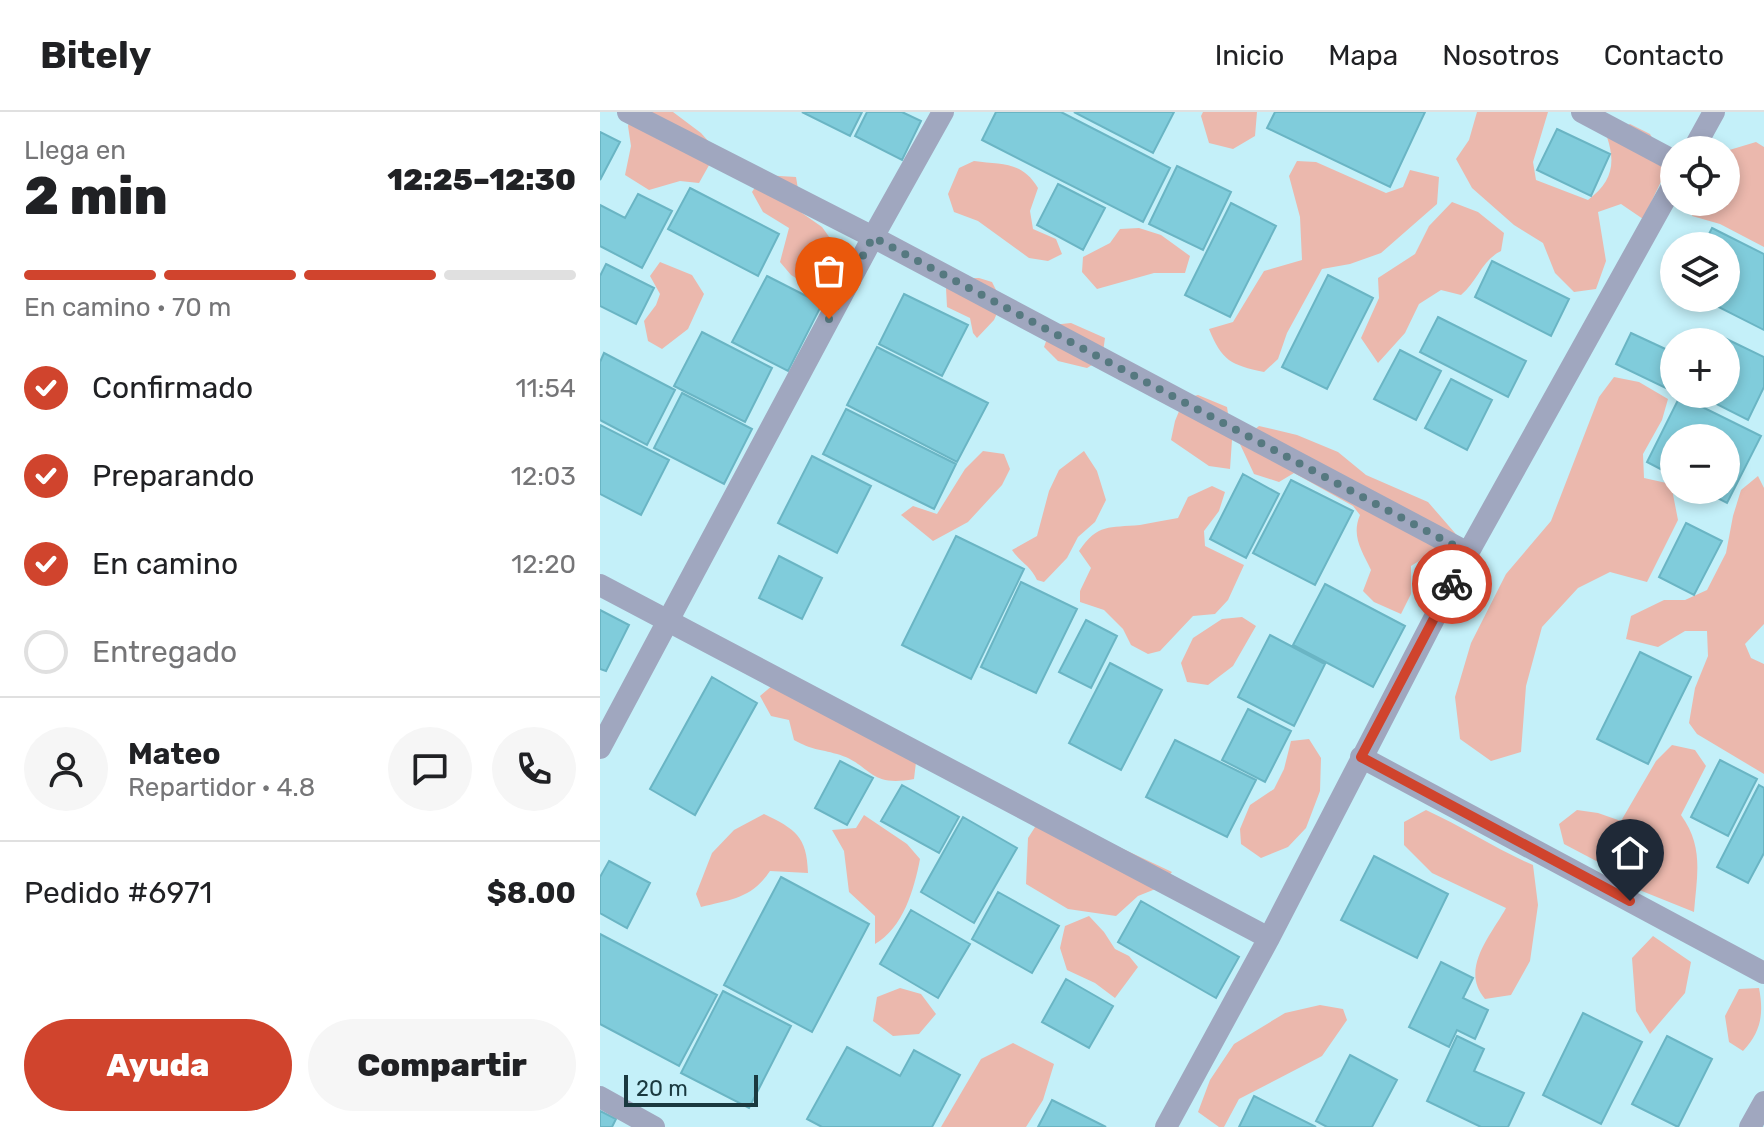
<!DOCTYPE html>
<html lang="es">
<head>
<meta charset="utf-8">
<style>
  :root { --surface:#fff; --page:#f6f6f6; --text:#202124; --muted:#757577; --line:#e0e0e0; --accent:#d0442d }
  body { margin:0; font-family:Rubik,sans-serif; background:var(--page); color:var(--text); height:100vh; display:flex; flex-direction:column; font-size:30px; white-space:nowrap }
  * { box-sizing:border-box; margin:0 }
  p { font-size:26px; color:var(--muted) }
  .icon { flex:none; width:44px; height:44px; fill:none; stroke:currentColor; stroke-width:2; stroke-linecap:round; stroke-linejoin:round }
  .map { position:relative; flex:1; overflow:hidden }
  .side { display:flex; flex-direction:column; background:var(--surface); width:600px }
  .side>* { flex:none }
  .tools { position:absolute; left:1060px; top:24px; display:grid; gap:16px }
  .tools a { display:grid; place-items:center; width:80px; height:80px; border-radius:50%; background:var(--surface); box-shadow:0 4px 12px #0003; font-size:40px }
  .scale { position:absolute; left:24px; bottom:20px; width:134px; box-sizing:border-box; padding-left:8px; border:4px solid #1a393f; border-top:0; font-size:22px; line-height:28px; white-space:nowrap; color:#1a393f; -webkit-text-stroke:6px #c4f0f9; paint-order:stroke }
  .pin { position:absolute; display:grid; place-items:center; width:68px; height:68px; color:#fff; margin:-82px -34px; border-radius:50% 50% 50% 0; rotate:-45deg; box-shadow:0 0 8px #0007 }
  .pin .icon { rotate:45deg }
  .courier { position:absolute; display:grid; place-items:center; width:80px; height:80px; margin:-40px; border:6px solid #d0442d; border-radius:50%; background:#fff; color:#222; box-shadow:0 2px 10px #0007 }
  .head em { font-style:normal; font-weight:800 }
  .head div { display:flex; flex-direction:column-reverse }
  .head { display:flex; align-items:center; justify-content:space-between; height:136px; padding:0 24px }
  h1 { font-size:52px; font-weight:800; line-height:60px }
  .bar { display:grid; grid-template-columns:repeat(4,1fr); gap:12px 8px; align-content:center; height:96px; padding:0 24px }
  .bar i { height:10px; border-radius:6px; background:var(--line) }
  .bar .active { background:var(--accent) }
  .bar p { grid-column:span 4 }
  .line { display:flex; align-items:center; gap:20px; padding:0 24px; border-top:2px solid var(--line) }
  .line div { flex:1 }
  .round { display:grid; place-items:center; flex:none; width:84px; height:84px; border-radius:42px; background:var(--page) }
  ol { padding:0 24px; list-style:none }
  li { display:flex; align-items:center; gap:24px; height:88px }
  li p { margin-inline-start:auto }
  li .icon { padding:8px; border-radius:50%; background:var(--accent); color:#fff; stroke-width:4 }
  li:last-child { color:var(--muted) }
  li i { width:44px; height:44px; border:4px solid var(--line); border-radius:50% }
  .button { display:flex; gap:16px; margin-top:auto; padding:16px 24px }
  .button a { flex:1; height:92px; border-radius:48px; background:var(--accent); color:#fff; font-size:32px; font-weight:800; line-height:92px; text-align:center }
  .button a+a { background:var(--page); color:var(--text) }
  header { display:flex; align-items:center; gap:48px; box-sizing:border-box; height:112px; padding:0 40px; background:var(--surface); border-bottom:2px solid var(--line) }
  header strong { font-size:38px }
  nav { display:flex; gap:44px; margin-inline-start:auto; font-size:28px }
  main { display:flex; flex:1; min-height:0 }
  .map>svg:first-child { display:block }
  .green { fill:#ebb8ad }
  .building { fill:#80ccdb; stroke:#6ab5c4; stroke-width:2 }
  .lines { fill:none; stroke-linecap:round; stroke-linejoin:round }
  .minor { stroke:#a0a7bf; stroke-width:22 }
  .done { stroke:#567980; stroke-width:8; stroke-dasharray:0 14.4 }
  .route { stroke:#d0442d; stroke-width:10 }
</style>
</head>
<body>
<header>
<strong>Bitely</strong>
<nav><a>Inicio</a><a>Mapa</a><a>Nosotros</a><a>Contacto</a></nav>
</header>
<main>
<section class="side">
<div class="head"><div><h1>2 min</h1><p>Llega en</p></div><em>12:25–12:30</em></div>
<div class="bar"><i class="active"></i><i class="active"></i><i class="active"></i><i></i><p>En camino · 70 m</p></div>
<ol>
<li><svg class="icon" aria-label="check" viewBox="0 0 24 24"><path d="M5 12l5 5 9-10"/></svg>Confirmado<p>11:54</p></li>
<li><svg class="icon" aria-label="check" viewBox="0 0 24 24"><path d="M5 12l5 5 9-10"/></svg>Preparando<p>12:03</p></li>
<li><svg class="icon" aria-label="check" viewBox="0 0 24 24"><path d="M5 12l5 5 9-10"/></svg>En camino<p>12:20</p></li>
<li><i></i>Entregado</li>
</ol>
<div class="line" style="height:144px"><a class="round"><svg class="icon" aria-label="person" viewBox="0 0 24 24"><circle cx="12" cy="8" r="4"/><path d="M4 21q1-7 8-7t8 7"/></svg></a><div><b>Mateo</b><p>Repartidor · 4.8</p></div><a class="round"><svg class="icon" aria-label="chat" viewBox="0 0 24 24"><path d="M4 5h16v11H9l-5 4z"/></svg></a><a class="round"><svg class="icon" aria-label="phone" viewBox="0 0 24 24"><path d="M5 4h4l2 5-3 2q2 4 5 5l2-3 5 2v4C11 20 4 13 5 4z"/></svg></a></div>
<div class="line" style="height:104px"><div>Pedido #6971</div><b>$8.00</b></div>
<div class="button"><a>Ayuda</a><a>Compartir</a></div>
</section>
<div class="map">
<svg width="1164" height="1015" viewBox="0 0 1164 1015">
  <rect width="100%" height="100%" fill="#c4f0f9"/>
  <!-- green -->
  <path class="green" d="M 32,0 L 73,0 L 101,21 L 117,39 L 99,71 L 80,69 L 49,78 L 25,63 L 31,34 L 28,14 Z
    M 603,0 L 657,0 L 655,24 L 633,37 L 609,31 L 601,4 Z
    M 877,0 L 948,0 L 933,50 L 936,68 L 988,88 C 1012,70 1016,52 1007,25 L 1030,12 L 1050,22 L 1068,55 L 1043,107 L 1021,92 L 998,100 L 1006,149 L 996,177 L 974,180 L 955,161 L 943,131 L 914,113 L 872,76 L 856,47 L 869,28 Z
    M 1156,30 L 1164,35 L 1164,135 L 1120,112 L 1092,104 L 1095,90 L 1126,90 L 1126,39 Z
    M 374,49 C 402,53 422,49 438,76 L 430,99 L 433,117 L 456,127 L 462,142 L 448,149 L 429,146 L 378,109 L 354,100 L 348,82 L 359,56 Z
    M 697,49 L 716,50 L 786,81 L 803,75 L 810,58 L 839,65 L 837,92 L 781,141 L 750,152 L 722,157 L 687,221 L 678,247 L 664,260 C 631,253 622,249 609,217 L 633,210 L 664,159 L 702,148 L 700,105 L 689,64 Z
    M 163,63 L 196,65 L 202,101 L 222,115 L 240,140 L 230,166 L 214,177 L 191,163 L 180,150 L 189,116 L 163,100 L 152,80 Z
    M 852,90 L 878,100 L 904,121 L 901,139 C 882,148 877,170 861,183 L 841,178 L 819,192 L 805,221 L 778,251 L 761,226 L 779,186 L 778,166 L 815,142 L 829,114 Z
    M 539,116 L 561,123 L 590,144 L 585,161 L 554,161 L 497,177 L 482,160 L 483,145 L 510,131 L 520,117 Z
    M 60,150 L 92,163 L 104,182 L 88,217 L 62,237 L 48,229 L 44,209 L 56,193 L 60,182 L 50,164 Z
    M 359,166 L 379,166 L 392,170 L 402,190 L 394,208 L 377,226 L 373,221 L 370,206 L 347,195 L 346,176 Z
    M 471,211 L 505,226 L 502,247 L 487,256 L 458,249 L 444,235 L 452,213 Z
    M 1014,265 L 1039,270 L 1068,287 L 1062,308 L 1043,342 L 1044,366 L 1071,372 L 1078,408 L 1047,470 L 1010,460 L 978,476 L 942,515 L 926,574 L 921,640 L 891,649 L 860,627 L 855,585 L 871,531 L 906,462 L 951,409 L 999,285 Z
    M 598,283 L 627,295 L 632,328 L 630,357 L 609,354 L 571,328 L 575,309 L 584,287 Z
    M 659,314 L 697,323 L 738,340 L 766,363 L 828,390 L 861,428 L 840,452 L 822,447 L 811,454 L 811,482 L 801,502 L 774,490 L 763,479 L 771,458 C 762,439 751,424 760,403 L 753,394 L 694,361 L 679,370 L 654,362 L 639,330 Z
    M 383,339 L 404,342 L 410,357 L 402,373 L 368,410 L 333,429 L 301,403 L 313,394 L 337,402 L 365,357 Z
    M 484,339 L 497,359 L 506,388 L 495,410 L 478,425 L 467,446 L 444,470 L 437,468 C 431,454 420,450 412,438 L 437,424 L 449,379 L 459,358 Z
    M 1158,364 L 1164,376 L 1164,512 L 1145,532 L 1151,546 L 1164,552 L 1164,662 L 1097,622 L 1089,611 L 1095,576 L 1108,544 L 1107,519 L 1085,519 L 1058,535 L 1026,527 L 1031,504 L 1064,488 L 1085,488 L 1107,478 L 1126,441 L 1133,404 L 1141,378 Z
    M 612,374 L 625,380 L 619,399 L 604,419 L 605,434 L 644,453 L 628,488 L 615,502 L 593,504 L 560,539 L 548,542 L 531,533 L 523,517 L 504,498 L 480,490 L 480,479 L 491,456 L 479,439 C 498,411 509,416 540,413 C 552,411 565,408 578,406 L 588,385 Z
    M 642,505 L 656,514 L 633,554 L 608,573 L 587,570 L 581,551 L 593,526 L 622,507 Z
    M 173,573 L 317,642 L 314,667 C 267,676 272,652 237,642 C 219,637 212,638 194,628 L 189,608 L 171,604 L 160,584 Z
    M 709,627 L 721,646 L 720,679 L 706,716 L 688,735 L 661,746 L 641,732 L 640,717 L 650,693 L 674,677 L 684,657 L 691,629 Z
    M 1072,633 L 1095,638 L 1106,654 L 1081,703 C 1104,735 1097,763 1094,800 L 1017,769 L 1000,751 L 964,732 L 959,712 L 977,698 L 998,701 L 1021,709 L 1056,649 Z
    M 826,698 C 863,715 896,737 933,753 L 938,793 L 930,849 L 911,883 L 885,887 C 859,857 892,822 906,796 L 832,761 L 804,733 L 804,710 Z
    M 164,702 C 195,717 207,724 208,761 L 170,759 C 151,787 131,787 101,795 L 96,782 L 112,741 L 134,718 Z
    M 264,703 L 307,732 L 320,747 C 314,778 303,816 275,832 L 275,804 L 249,780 L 244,739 L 232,718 L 256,716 Z
    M 437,712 L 485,719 L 572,760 L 558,776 L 538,784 L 516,804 L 468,797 L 426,772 L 428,726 Z
    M 489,804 L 504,820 L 515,837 L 529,844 L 538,855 L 515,886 L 495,871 L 467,858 L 460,836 L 465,814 Z
    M 1053,824 L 1091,850 L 1085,881 L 1050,922 L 1036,899 L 1032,846 Z
    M 300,876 L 321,882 L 336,902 L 319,922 L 293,924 L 273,909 L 277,885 Z
    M 1159,876 C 1164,902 1161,920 1143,939 L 1129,930 L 1125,904 L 1139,877 Z
    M 720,893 L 743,897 L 747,908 L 722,944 L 639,987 L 624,1015 L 619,1015 L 598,1000 L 610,968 L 634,932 L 685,901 Z
    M 413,931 L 454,952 L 443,988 L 426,1015 L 341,1015 L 381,947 Z"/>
  <!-- building -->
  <path class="building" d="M 202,0 L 262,0 L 250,24 Z
    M 267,0 L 302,0 L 321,9 L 302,48 L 255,24 Z
    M 396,0 L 461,0 L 570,56 L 543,110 L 382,28 Z
    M 474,0 L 574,0 L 553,41 Z
    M 675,0 L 825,0 L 790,75 L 667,16 Z
    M 957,17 L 1010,42 L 991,84 L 937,58 Z
    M 0,20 L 20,30 L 0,68 Z
    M 577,54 L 631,80 L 603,138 L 549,112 Z
    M 458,72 L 505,96 L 483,138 L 437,113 Z
    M 90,76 L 179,122 L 158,164 L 68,117 Z
    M 38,82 L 72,99 L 42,156 L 0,134 L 0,93 L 25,106 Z
    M 631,91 L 676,114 L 630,205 L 585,183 Z
    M 1112,116 L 1164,142 L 1164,218 L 1101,186 L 1126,186 L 1126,134 L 1103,134 Z
    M 892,149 L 969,187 L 951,224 L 875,185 Z
    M 6,152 L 54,176 L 36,212 L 0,194 L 0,164 Z
    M 728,163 L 773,186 L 727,277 L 682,255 Z
    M 167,164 L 222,192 L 188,259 L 132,230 Z
    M 304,182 L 368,213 L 342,264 L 279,232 Z
    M 838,205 L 926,249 L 908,285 L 820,240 Z
    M 1108,218 L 1164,245 L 1164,275 L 1148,308 L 1097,282 L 1126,282 L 1126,230 L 1102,230 Z
    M 102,220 L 172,256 L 145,310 L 74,274 Z
    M 1031,221 L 1074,241 L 1074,280 L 1016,252 Z
    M 277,235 L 388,291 L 357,350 L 247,293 Z
    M 800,238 L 841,259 L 816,308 L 774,287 Z
    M 4,241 L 75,278 L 47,333 L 0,308 L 0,250 Z
    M 851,267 L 892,288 L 867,338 L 825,316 Z
    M 82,281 L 152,317 L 124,372 L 54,336 Z
    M 1080,284 L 1161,324 L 1127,391 L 1102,378 L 1126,378 L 1126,326 L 1074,326 L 1074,364 L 1047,350 Z
    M 246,297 L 356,352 L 334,397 L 223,342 Z
    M 0,313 L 69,348 L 41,403 L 0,382 Z
    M 212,344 L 271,374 L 237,441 L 178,411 Z
    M 643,362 L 679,382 L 646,446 L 610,427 Z
    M 691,368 L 753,399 L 715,473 L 653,441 Z
    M 1086,411 L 1122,429 L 1094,483 L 1059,465 Z
    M 356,424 L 424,457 L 371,567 L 302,533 Z
    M 179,444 L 222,466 L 202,507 L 159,486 Z
    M 421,470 L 477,497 L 436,581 L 381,555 Z
    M 725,472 L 805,514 L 773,575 L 693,533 Z
    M 0,498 L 29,513 L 6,559 L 0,557 Z
    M 486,508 L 517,524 L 491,576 L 459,560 Z
    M 670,523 L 725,552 L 694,614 L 638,585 Z
    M 1040,540 L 1091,565 L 1048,652 L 997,627 Z
    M 510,551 L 562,578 L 521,658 L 469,631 Z
    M 112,565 L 157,591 L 95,703 L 50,677 Z
    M 648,597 L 691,619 L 665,670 L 622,648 Z
    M 575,628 L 656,668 L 627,725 L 546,685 Z
    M 1120,648 L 1157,667 L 1128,724 L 1091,705 Z
    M 240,649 L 273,666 L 247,713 L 215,696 Z
    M 302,673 L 359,705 L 339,741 L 281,709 Z
    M 1159,673 L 1164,676 L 1164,741 L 1148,771 L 1117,755 Z
    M 363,705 L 417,736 L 374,811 L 321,780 Z
    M 774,744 L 848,782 L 817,846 L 741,808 Z
    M 9,749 L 50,771 L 27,816 L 0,801 L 0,765 Z
    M 181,765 L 269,812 L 212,920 L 124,873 Z
    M 398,780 L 459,814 L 432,861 L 372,827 Z
    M 541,789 L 639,845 L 616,886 L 518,830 Z
    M 311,798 L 370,832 L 338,886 L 280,852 Z
    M 0,822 L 117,883 L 79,954 L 0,912 Z
    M 841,850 L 873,866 L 863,886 L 888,898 L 875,927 L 857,918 L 849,935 L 809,915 Z
    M 466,867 L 513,894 L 489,936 L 442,910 Z
    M 123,879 L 191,914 L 149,996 L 81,961 Z
    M 983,901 L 1042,930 L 1001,1012 L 943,983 Z
    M 857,924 L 884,937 L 874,959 L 924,981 L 908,1015 L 881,1015 L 827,989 Z
    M 1067,924 L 1112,947 L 1078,1015 L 1032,992 Z
    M 247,935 L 300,964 L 314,938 L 360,963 L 332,1015 L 222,1015 L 207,1007 Z
    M 750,943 L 797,968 L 772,1015 L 727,1015 L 716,1009 Z
    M 654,984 L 716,1015 L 639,1015 Z
    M 452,988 L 506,1015 L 438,1015 Z
    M 0,999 L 16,1007 L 12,1015 L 0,1015 Z"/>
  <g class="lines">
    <!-- minor -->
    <path class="minor" d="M 28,0 L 273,125 L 868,441
      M 982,0 L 1074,49
      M 1093,38 L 1114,0
      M 0,473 L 669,826
      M 0,636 L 273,125 L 343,0
      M 761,645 L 1164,861
      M 0,985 L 54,1015
      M 566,1015 L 669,826 L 868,441 L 1074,71
      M 1150,1015 L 1164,990"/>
  </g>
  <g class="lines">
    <!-- done -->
    <path class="done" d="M 229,207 L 273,125 L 868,441 L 852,472"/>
    <!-- route -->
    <path class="route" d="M 852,472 L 761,645 L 1030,789"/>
  </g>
</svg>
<div class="tools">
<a><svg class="icon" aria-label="locate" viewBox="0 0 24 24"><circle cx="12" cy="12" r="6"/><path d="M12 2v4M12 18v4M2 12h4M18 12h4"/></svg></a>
<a><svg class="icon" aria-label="layers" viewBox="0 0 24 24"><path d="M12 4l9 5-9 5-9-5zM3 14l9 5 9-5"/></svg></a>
<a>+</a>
<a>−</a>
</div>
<div class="scale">20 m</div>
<div class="pin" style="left:229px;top:207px;background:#ea580c"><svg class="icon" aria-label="bag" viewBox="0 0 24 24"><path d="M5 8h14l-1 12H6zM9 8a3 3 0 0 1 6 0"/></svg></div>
<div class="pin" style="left:1030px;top:789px;background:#1f2937"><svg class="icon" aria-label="home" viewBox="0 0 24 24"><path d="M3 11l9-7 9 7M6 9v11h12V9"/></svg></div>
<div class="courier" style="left:852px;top:472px"><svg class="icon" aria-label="bike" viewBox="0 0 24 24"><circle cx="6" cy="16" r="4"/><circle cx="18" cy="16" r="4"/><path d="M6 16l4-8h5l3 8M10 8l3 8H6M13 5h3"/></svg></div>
</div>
</main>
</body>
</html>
